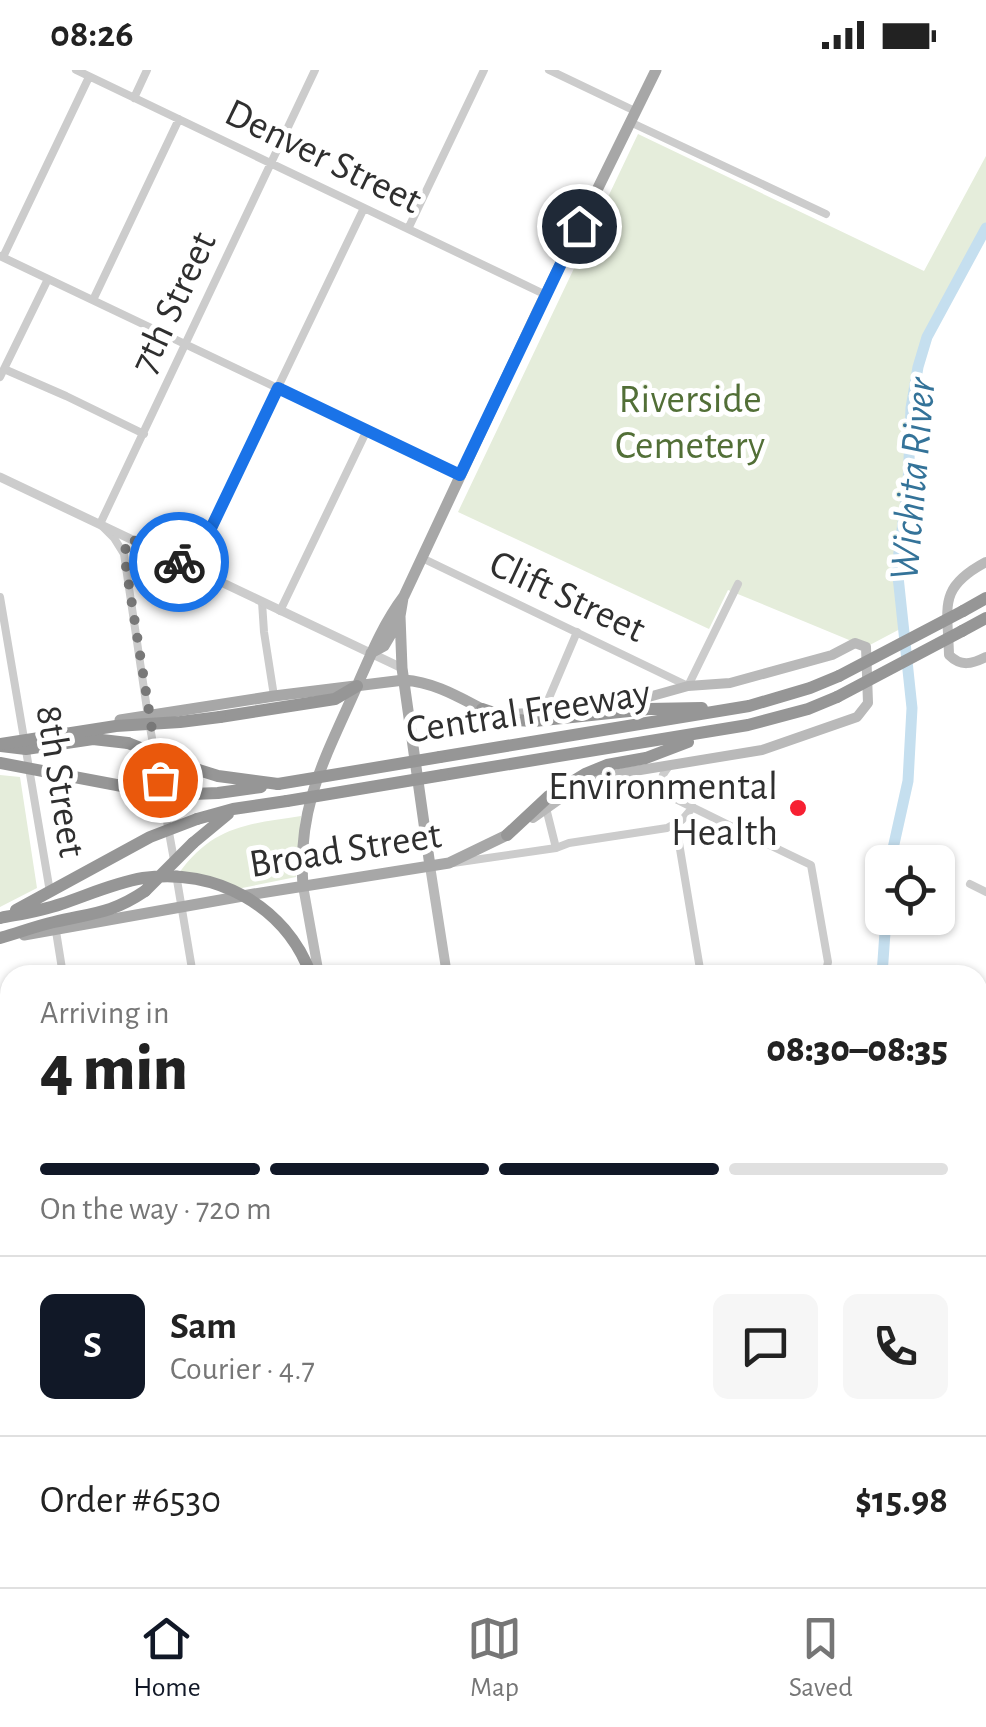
<!DOCTYPE html>
<html lang="en">
<head>
<meta charset="utf-8">
<style>
  :root { --surface:#fff; --page:#f6f6f6; --text:#222; --muted:#767676; --line:#e0e0e0; --accent:#111827 }
  body { margin:0; font-family:"Alegreya Sans",sans-serif; background:var(--page); color:var(--text); height:100vh; display:flex; flex-direction:column; font-size:38px; white-space:nowrap }
  * { box-sizing:border-box; margin:0 }
  p { font-size:32px; color:var(--muted) }
  .icon { flex:none; width:55px; height:55px; fill:none; stroke:currentColor; stroke-width:2; stroke-linecap:round; stroke-linejoin:round }
  .map { position:relative; flex:1; overflow:hidden }
  .side { position:absolute; left:0px; top:895px; width:988px; height:622px; display:flex; flex-direction:column; background:var(--surface); border-radius:30px 30px 0 0; box-shadow:0 2px 8px #0004 }
  .side>* { flex:none }
  .tools { position:absolute; left:865px; top:775px; display:grid; gap:20px }
  .tools a { display:grid; place-items:center; width:90px; height:90px; border-radius:15px; background:var(--surface); box-shadow:0 2px 8px #0004; font-size:50px }
  .pin { position:absolute; display:grid; place-items:center; width:85px; height:85px; color:#fff; margin:-42px; border:5px solid #fff; border-radius:50%; box-shadow:0 2px 10px #0007 }
  .courier { position:absolute; display:grid; place-items:center; width:100px; height:100px; margin:-50px; border:8px solid #1a73e8; border-radius:50%; background:#fff; color:#222; box-shadow:0 2px 12px #0007 }
  .headline em { font-style:normal; font-weight:800 }
  .headline div { display:flex; flex-direction:column-reverse }
  .headline { display:flex; align-items:center; justify-content:space-between; height:170px; padding:0 40px }
  h1 { font-size:65px; font-weight:800; line-height:75px }
  .bar { display:grid; grid-template-columns:repeat(4,1fr); gap:15px 10px; align-content:center; height:120px; padding:0 40px }
  .bar i { height:12px; border-radius:8px; background:var(--line) }
  .bar .selected { background:var(--accent) }
  .bar p { grid-column:span 4 }
  .line { display:flex; align-items:center; gap:25px; padding:0 40px; border-top:2px solid var(--line) }
  .line div { flex:1 }
  .round { display:grid; place-items:center; flex:none; width:105px; height:105px; border-radius:15px; background:var(--page) }
  .status { display:flex; justify-content:space-between; align-items:center; height:70px; padding:0 50px; background:var(--surface); direction:ltr }
  .status svg { height:28px; fill:currentColor }
  .dock { display:flex; justify-content:space-around; align-items:center; height:140px; border-top:2px solid var(--line); background:var(--surface); font-size:28px; color:var(--muted) }
  .dock a { display:grid; justify-items:center; gap:5px }
  .dock .selected { color:var(--accent) }
  .map>svg:first-child { display:block }
  .green { fill:#e5eddb }
  .lines { fill:none; stroke-linecap:round; stroke-linejoin:round }
  .river { stroke:#c5dfef; stroke-width:11 }
  .minor { stroke:#ccc; stroke-width:8 }
  .tertiary { stroke:#ccc; stroke-width:9 }
  .secondary { stroke:#b9b9b9; stroke-width:10 }
  .primary { stroke:#a7a7a7; stroke-width:11 }
  .motorway { stroke:#969696; stroke-width:12 }
  .motorway-bridge { stroke:#969696; stroke-width:12 }
  .done { stroke:#787878; stroke-width:10; stroke-dasharray:0 18 }
  .route { stroke:#1a73e8; stroke-width:12 }
  .poi-dot { fill:#f72032; stroke:#fff; stroke-width:4 }
  .labels { text-anchor:middle; stroke-width:10; stroke-linejoin:round; paint-order:stroke }
  .street-label { font-size:40px; fill:#2f2f2f; stroke:#fff }
  .park-label { font-size:40px; fill:#526f37; stroke:#fff }
  .poi-label { font-size:40px; fill:#2f2f2f; stroke:#fff; text-anchor:end }
  .water-label { font-size:42px; font-style:italic; fill:#347399; stroke:#fff }
</style>
</head>
<body>
<div class="status"><b>08:26</b><svg viewBox="0 0 49 12"><path d="M0 12V9h3v3zM5 12V6h3v6zM10 12V3h3v9zM15 12V0h3v12zM26 1h20v11H26zM47 4h2v5h-2z"/></svg></div>
<div class="map">
<svg width="986" height="1517" viewBox="0 0 986 1517">
  <rect width="100%" height="100%" fill="#fff"/>
  <!-- green -->
  <path class="green" d="M 638,64 L 924,201 L 986,86 L 986,158 L 927,267 L 918,297 L 911,338 L 908,416 L 897,497 L 902,558 L 866,577 L 728,520 L 709,559 L 458,442 Z
    M 0,705 L 20,707 L 37,818 L 0,837 Z
    M 301,746 L 296,807 L 237,819 L 179,803 C 213,756 248,754 301,746 Z"/>
  <g class="lines">
    <!-- river -->
    <path class="river" d="M 890,792 L 908,711 L 912,638 L 897,497 L 908,416 L 911,338 L 918,297 L 927,267 L 986,158
      M 882,905 L 886,848
      M 978,1374 L 986,1383"/>
    <!-- minor -->
    <path class="minor" d="M 76,0 L 546,225
      M 549,0 L 635,41
      M 134,28 L 147,0
      M 630,52 L 826,144
      M 408,159 L 484,0
      M 0,186 L 460,405
      M 3,187 L 89,7
      M 93,230 L 179,49
      M 4,299 L 66,326 L 144,364
      M 0,307 L 48,209
      M 422,488 L 688,616 L 738,514
      M 191,498 L 364,138
      M 0,527 L 50,822
      M 262,532 L 264,562 L 274,626
      M 280,541 L 367,360
      M 543,642 L 577,562
      M 623,703 C 686,734 748,765 811,795 L 828,892 L 825,905
      M 664,721 C 658,711 663,703 670,695
      M 546,738 L 556,778
      M 676,755 L 701,905
      M 174,790 L 148,646 L 124,484 L 114,468 L 100,454 L 315,0
      M 453,793 L 556,778 L 569,773 L 667,758 L 682,750 L 693,737
      M 176,804 L 193,905
      M 970,814 L 986,822
      M 55,855 L 63,905
      M 978,1011 L 986,1009
      M 0,1169 L 10,1167
      M 0,1286 L 10,1285
      M 0,1407 L 10,1406
      M 161,1508 L 162,1517
      M 288,1508 L 289,1517
      M 671,1508 L 673,1517
      M 797,1508 L 799,1517
      M 926,1508 L 927,1517
      M 65,1517 L 126,1508"/>
    <!-- tertiary -->
    <path class="tertiary" d="M 0,407 L 402,598
      M 0,1307 L 10,1370
      M 32,1508 L 34,1517"/>
    <!-- secondary -->
    <path class="secondary" d="M 986,492 C 937,518 948,537 949,585 C 961,597 972,594 986,587
      M 513,644 L 543,642 L 645,628 L 688,616 L 730,613 L 832,585 L 855,573 L 866,577 L 868,633 L 857,647 L 762,680 L 622,703 L 589,712 L 571,721 L 533,748
      M 430,796 L 447,905
      M 303,816 L 319,905
      M 978,1492 L 986,1490
      M 416,1508 L 417,1517
      M 543,1508 L 544,1517
      M 823,1517 L 880,1508"/>
    <!-- primary -->
    <path class="primary" d="M 403,528 L 400,546 L 402,598 L 430,796
      M 371,583 L 384,576 L 397,554
      M 120,650 L 274,626 L 404,610 C 433,612 457,626 482,639
      M 303,816 C 297,735 326,687 357,616 C 371,584 383,554 404,526 L 538,240 L 656,0
      M 24,865 L 254,824 L 449,793 L 507,765"/>
    <!-- motorway -->
    <path class="motorway" d="M 963,541 L 986,528
      M 962,561 L 986,548
      M 482,639 L 515,650 L 534,651 L 648,639 L 702,638
      M 220,647 L 335,629 L 357,616
      M 1,676 L 26,679 L 93,669 L 128,673
      M 440,687 L 749,636 L 810,618 L 839,606
      M 186,696 L 218,706 L 278,714
      M 443,705 L 748,655 L 808,639 L 837,627
      M 193,724 L 218,723 L 261,717
      M 197,749 L 233,739 L 287,731
      M 507,765 L 549,726 L 585,704 L 607,695 L 646,688 L 688,672
      M 193,773 L 228,744
      M 0,868 C 18,863 36,856 54,852 C 92,843 111,844 145,821"/>
    <!-- motorway-bridge -->
    <path class="motorway-bridge" d="M 839,606 L 963,541
      M 837,627 L 962,561
      M 128,673 L 186,696
      M 0,674 L 116,656 L 180,652 L 220,647
      M 0,693 L 143,720 L 193,724
      M 278,714 L 440,687
      M 287,731 L 443,705
      M 145,821 L 193,773
      M 16,840 L 150,767 L 197,749
      M 0,848 C 20,844 41,841 61,834 C 88,825 114,813 143,808 C 215,797 286,836 311,905"/>
  </g>
  <g class="lines">
    <!-- done -->
    <path class="done" d="M 160,710 L 124,484 L 129,468 L 179,492"/>
    <!-- route -->
    <path class="route" d="M 179,492 L 192,498 L 278,318 L 460,405 L 579,156"/>
  </g>
  <!-- markers -->
  <circle class="poi-dot" cx="798" cy="738" r="10"/>
  <g class="labels">
    <!-- street labels -->
    <g class="street-label">
      <text transform="translate(324 85) rotate(26)" y="14">Denver Street</text>
      <text transform="translate(172 232) rotate(-65)" y="14">7th Street</text>
      <text transform="translate(568 525) rotate(25)" y="14">Clift Street</text>
      <text transform="translate(528 640) rotate(-9)" y="14">Central Freeway</text>
      <text transform="translate(62 711) rotate(81)" y="14">8th Street</text>
      <text transform="translate(345 778) rotate(-9)" y="14">Broad Street</text>
    </g>
    <!-- park labels -->
    <g class="park-label">
      <text x="690" y="342">Riverside<tspan x="690" dy="46">Cemetery</tspan></text>
    </g>
    <!-- poi labels -->
    <g class="poi-label">
      <text x="778" y="729">Environmental<tspan x="778" dy="46">Health</tspan></text>
    </g>
    <!-- water labels -->
    <g class="water-label">
      <text transform="translate(911 409) rotate(-85)" y="15">Wichita River</text>
    </g>
  </g>
</svg>
<div class="tools">
<a><svg class="icon" aria-label="locate" viewBox="0 0 24 24"><circle cx="12" cy="12" r="6"/><path d="M12 2v4M12 18v4M2 12h4M18 12h4"/></svg></a>
</div>
<div class="pin" style="left:160px;top:710px;background:#ea580c"><svg class="icon" aria-label="bag" viewBox="0 0 24 24"><path d="M5 8h14l-1 12H6zM9 8a3 3 0 0 1 6 0"/></svg></div>
<div class="pin" style="left:579px;top:156px;background:#1f2937"><svg class="icon" aria-label="home" viewBox="0 0 24 24"><path d="M3 11l9-7 9 7M6 9v11h12V9"/></svg></div>
<div class="courier" style="left:179px;top:492px"><svg class="icon" aria-label="bike" viewBox="0 0 24 24"><circle cx="6" cy="16" r="4"/><circle cx="18" cy="16" r="4"/><path d="M6 16l4-8h5l3 8M10 8l3 8H6M13 5h3"/></svg></div>
<section class="side">
<div class="headline"><div><h1>4 min</h1><p>Arriving in</p></div><em>08:30–08:35</em></div>
<div class="bar"><i class="selected"></i><i class="selected"></i><i class="selected"></i><i></i><p>On the way · 720 m</p></div>
<div class="line" style="height:180px"><b class="round" style="background:var(--accent);color:#fff">S</b><div><b>Sam</b><p>Courier · 4.7</p></div><a class="round"><svg class="icon" aria-label="chat" viewBox="0 0 24 24"><path d="M4 5h16v11H9l-5 4z"/></svg></a><a class="round"><svg class="icon" aria-label="phone" viewBox="0 0 24 24"><path d="M5 4h4l2 5-3 2q2 4 5 5l2-3 5 2v4C11 20 4 13 5 4z"/></svg></a></div>
<div class="line" style="height:130px"><div>Order #6530</div><b>$15.98</b></div>
</section>
</div>
<nav class="dock">
<a class="selected"><svg class="icon" aria-label="home" viewBox="0 0 24 24"><path d="M3 11l9-7 9 7M6 9v11h12V9"/></svg>Home</a>
<a><svg class="icon" aria-label="map" viewBox="0 0 24 24"><path d="M3 6l6-2 6 2 6-2v14l-6 2-6-2-6 2zM9 4v14M15 6v14"/></svg>Map</a>
<a><svg class="icon" aria-label="saved" viewBox="0 0 24 24"><path d="M7 4h10v16l-5-4-5 4z"/></svg>Saved</a>
</nav>
</body>
</html>
